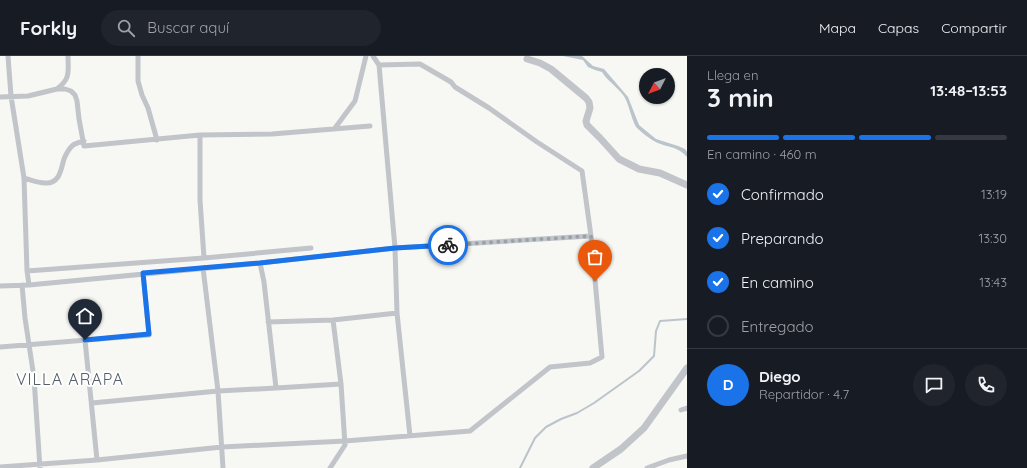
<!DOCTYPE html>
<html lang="es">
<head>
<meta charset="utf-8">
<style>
  :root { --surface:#171b24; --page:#20242c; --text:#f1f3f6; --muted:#9ea1a6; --line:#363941; --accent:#1a73e8 }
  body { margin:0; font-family:Quicksand,sans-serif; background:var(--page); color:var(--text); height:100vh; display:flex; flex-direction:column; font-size:15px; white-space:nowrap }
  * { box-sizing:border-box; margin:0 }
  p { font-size:13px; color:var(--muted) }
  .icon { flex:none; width:22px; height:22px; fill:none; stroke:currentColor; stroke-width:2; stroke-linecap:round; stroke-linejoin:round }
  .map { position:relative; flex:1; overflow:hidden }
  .side { display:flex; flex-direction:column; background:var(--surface); width:340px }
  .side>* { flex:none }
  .needle { width:26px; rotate:228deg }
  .fabs { position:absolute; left:639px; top:12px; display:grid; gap:8px }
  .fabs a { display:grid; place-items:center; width:36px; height:36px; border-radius:50%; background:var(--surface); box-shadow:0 1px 3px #0004; font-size:20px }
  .pin { position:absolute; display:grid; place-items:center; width:34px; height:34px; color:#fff; margin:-41px -17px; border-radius:50% 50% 50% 0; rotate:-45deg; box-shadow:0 0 4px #0007 }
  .pin .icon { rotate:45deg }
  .courier { position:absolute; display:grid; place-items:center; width:40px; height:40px; margin:-20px; border:3px solid #1a73e8; border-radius:50%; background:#fff; color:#222; box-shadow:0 1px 5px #0007 }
  .overview em { font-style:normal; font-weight:700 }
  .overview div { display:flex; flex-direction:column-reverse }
  .overview { display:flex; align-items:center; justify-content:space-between; height:68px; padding:0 20px }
  h1 { font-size:26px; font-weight:700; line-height:30px }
  .bar { display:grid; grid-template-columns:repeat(4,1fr); gap:6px 4px; align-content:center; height:48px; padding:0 20px }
  .bar i { height:5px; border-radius:3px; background:var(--line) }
  .bar .active { background:var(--accent) }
  .bar p { grid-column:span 4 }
  .line { display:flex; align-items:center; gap:10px; padding:0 20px; border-top:1px solid var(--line) }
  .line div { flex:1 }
  .round { display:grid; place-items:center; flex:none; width:42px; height:42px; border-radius:21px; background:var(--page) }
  ol { padding:0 20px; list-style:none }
  li { display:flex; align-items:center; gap:12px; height:44px }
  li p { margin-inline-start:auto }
  li .icon { padding:4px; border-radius:50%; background:var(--accent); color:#fff; stroke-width:4 }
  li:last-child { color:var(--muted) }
  li i { width:22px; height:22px; border:2px solid var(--line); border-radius:50% }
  header { display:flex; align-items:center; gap:24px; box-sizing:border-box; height:56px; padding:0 20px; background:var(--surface); border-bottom:1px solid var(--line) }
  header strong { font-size:19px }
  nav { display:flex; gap:22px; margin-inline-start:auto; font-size:14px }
  .search { width:280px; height:36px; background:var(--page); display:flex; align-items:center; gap:10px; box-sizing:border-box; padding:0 14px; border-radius:22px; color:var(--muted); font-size:15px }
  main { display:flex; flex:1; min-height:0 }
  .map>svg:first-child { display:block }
  .water { fill:#bbc4ca }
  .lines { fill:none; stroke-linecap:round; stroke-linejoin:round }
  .stream { stroke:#bbc4ca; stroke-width:2 }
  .minor { stroke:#c1c4c8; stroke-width:5 }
  .tertiary { stroke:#c1c4c8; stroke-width:7 }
  .done { stroke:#99a2ab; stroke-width:4; stroke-dasharray:0 7.2 }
  .route { stroke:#1a73e8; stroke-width:5 }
  .labels { text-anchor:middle; stroke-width:4; stroke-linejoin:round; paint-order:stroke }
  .quarter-label { font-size:16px; letter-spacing:1px; fill:#555f6a; stroke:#fff }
</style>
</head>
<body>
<header>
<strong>Forkly</strong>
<div class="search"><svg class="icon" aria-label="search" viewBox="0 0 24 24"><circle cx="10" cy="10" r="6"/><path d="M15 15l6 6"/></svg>Buscar aquí</div>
<nav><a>Mapa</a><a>Capas</a><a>Compartir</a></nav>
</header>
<main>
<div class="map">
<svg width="687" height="412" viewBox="0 0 687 412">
  <rect width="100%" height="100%" fill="#f7f7f4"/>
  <!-- water -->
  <path class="water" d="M 563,0 L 582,0 L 593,10 L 604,13 L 628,41 L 639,69 L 656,83 L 678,90 L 685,93 L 687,96 L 687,101 C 677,89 666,92 654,85 C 650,83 640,75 637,72 C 633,68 629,50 626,44 C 622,34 608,26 602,16 L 595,14 L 588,11 L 583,4 Z"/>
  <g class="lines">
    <!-- stream -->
    <path class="stream" d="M 520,412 L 535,382 L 546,371 L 561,363 L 577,357 L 594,347 L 639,315 L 654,300 L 656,275 L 660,265 L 687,263"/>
    <!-- minor -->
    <path class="minor" d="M 8,0 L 11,40 L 24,122 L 27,215 L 29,229
      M 138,0 L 138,25 L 142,39 L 148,52 L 157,84
      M 373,0 L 379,9 L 395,192 L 397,257 L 410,380
      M 57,33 C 71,22 68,16 68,0
      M 0,41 L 28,40 L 57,33 L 65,33 L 71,35 L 75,39 L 77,45 L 79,63 L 84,90 L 200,79 L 272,78 L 370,70
      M 335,72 L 355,45 L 366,0
      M 200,79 L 200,144 L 204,202
      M 24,122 C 31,124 38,127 45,127 C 60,128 61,113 64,103 C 66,98 69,93 72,90 C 75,87 80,86 84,85
      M 260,207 L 264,226 L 276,332
      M 203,212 L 218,335 L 223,412
      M 27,215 L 204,202 L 311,192
      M 22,229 L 25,262 L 34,322 L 40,412
      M 0,230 L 29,229 L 260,207 L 395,192 L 591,180
      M 268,266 L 333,264 L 397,257
      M 85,284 L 97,404
      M 0,291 L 149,279 L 143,217
      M 92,347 L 218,335 L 276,332 L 341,328
      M 681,354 L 687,352
      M 0,411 L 97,404 L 222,391 L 345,385 L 470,375 L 550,311 L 590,307 L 602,301 L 591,180 L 582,115 L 537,86 L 489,52 L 455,31 L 451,26 L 420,8 L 379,9
      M 330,412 L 345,389 L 341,328 L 333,264
      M 647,412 L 669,404 L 687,400"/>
    <!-- tertiary -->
    <path class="tertiary" d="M 527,3 L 540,7 L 551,13 L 586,42 L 589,46 L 590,52 L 586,65 L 587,69 L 600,82 L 619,103 L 639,113 L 660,117 L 687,129
      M 593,412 L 621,393 L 644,372 L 687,312"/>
  </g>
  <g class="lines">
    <!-- done -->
    <path class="done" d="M 448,189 L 591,180 L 595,225"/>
    <!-- route -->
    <path class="route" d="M 85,284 L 149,278 L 143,217 L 260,207 L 395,192 L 448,189"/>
  </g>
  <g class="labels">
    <!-- quarter labels -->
    <g class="quarter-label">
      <text x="70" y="329">VILLA ARAPA</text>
    </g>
  </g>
</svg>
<div class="fabs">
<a><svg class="needle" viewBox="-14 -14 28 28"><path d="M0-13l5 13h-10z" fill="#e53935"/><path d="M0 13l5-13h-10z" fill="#9ea1a6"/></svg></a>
</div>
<div class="pin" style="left:595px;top:225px;background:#ea580c"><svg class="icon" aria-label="bag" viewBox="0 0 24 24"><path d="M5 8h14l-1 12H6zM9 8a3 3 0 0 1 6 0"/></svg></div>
<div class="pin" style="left:85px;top:284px;background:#1f2937"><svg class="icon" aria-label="home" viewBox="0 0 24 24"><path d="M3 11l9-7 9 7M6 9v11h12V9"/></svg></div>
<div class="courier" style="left:448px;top:189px"><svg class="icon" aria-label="bike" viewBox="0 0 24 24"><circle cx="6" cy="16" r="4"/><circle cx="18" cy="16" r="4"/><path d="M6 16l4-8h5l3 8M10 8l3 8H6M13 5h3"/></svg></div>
</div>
<section class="side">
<div class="overview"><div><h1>3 min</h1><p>Llega en</p></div><em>13:48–13:53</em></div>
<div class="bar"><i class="active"></i><i class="active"></i><i class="active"></i><i></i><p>En camino · 460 m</p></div>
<ol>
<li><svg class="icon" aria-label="check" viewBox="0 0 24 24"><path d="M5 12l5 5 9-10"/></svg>Confirmado<p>13:19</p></li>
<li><svg class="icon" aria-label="check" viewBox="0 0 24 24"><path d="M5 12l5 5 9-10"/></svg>Preparando<p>13:30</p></li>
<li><svg class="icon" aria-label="check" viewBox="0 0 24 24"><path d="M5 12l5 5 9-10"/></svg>En camino<p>13:43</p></li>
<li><i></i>Entregado</li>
</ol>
<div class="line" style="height:72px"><b class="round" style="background:var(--accent);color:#fff">D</b><div><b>Diego</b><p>Repartidor · 4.7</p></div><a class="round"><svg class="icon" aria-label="chat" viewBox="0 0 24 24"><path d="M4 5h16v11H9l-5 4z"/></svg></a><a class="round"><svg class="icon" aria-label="phone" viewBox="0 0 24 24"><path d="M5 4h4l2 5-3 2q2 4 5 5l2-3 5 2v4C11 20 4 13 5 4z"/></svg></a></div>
</section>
</main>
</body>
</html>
